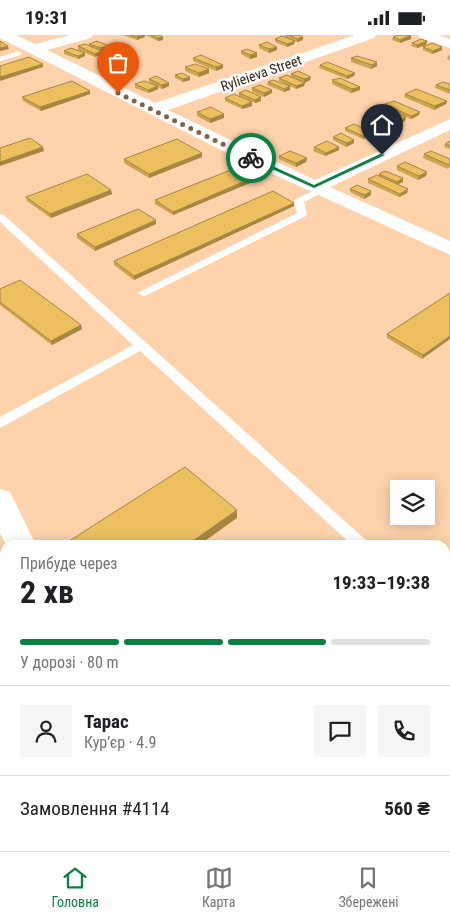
<!DOCTYPE html>
<html lang="uk">
<head>
<meta charset="utf-8">
<style>
  :root { --surface:#fff; --page:#f6f6f6; --text:#202124; --muted:#757577; --line:#e0e0e0; --accent:#0b8043 }
  body { margin:0; font-family:"Roboto Condensed",sans-serif; background:var(--page); color:var(--text); height:100vh; display:flex; flex-direction:column; font-size:19px; white-space:nowrap }
  * { box-sizing:border-box; margin:0 }
  p { font-size:16px; color:var(--muted) }
  .icon { flex:none; width:28px; height:28px; fill:none; stroke:currentColor; stroke-width:2; stroke-linecap:round; stroke-linejoin:round }
  .map { position:relative; flex:1; overflow:hidden }
  .panel { position:absolute; left:0px; top:505px; width:450px; height:311px; display:flex; flex-direction:column; background:var(--surface); border-radius:15px 15px 0 0; box-shadow:0 2px 12px #0003 }
  .panel>* { flex:none }
  .fabs { position:absolute; left:390px; top:445px; display:grid; gap:10px }
  .fabs a { display:grid; place-items:center; width:45px; height:45px; border-radius:0px; background:var(--surface); box-shadow:0 2px 12px #0003; font-size:25px }
  .pin { position:absolute; display:grid; place-items:center; width:42px; height:42px; color:#fff; margin:-51px -21px; border-radius:50% 50% 50% 0; rotate:-45deg; box-shadow:0 0 5px #0007 }
  .pin .icon { rotate:45deg }
  .courier { position:absolute; display:grid; place-items:center; width:50px; height:50px; margin:-25px; border:4px solid #0b8043; border-radius:50%; background:#fff; color:#222; box-shadow:0 1px 6px #0007 }
  .overview em { font-style:normal; font-weight:700 }
  .overview div { display:flex; flex-direction:column-reverse }
  .overview { display:flex; align-items:center; justify-content:space-between; height:85px; padding:0 20px }
  h1 { font-size:32px; font-weight:700; line-height:38px }
  .bar { display:grid; grid-template-columns:repeat(4,1fr); gap:8px 5px; align-content:center; height:60px; padding:0 20px }
  .bar i { height:6px; border-radius:4px; background:var(--line) }
  .bar .on { background:var(--accent) }
  .bar p { grid-column:span 4 }
  .line { display:flex; align-items:center; gap:12px; padding:0 20px; border-top:1px solid var(--line) }
  .line div { flex:1 }
  .round { display:grid; place-items:center; flex:none; width:52px; height:52px; border-radius:0px; background:var(--page) }
  .status { display:flex; justify-content:space-between; align-items:center; height:35px; padding:0 25px; background:var(--surface); direction:ltr }
  .status svg { height:14px; fill:currentColor }
  .tabs { display:flex; justify-content:space-around; align-items:center; height:70px; border-top:1px solid var(--line); background:var(--surface); font-size:14px; color:var(--muted) }
  .tabs a { display:grid; justify-items:center; gap:2px }
  .tabs .on { color:var(--accent) }
  .map>svg:first-child { display:block }
  .lines { fill:none; stroke-linecap:round; stroke-linejoin:round }
  .lane { fill:#fff; fill-rule:evenodd }
  .street { fill:#fff; fill-rule:evenodd }
  .wall { fill:#cca452 }
  .shaded-wall { fill:#a68642 }
  .building { fill:#edbf5f; stroke:#a68642 }
  .route { fill:#0b8043 }
  .done { stroke:#7f644c; stroke-width:5; stroke-dasharray:0 9 }
  .labels { text-anchor:middle; stroke-width:5; stroke-linejoin:round; paint-order:stroke }
  .far-street-label { font-size:14px; fill:#3a291a; stroke:#fcfcfc }
</style>
</head>
<body>
<div class="status"><b>19:31</b><svg viewBox="0 0 49 12"><path d="M0 12V9h3v3zM5 12V6h3v6zM10 12V3h3v9zM15 12V0h3v12zM26 1h20v11H26zM47 4h2v5h-2z"/></svg></div>
<div class="map">
<svg width="450" height="816" viewBox="0 0 450 816">
  <rect width="100%" height="100%" fill="#fed2aa"/>
  <g class="lines">
    <!-- lane -->
    <path class="lane" d="M 18,16 L 22,18 L 21,20 L 0,26 L 0,22 Z
      M 321,152 L 324,153 L 324,157 L 304,167 L 307,179 L 306,181 L 147,260 L 143,261 L 137,258 L 297,178 L 294,166 L 296,164 Z
      M 0,179 L 4,180 L 367,506 L 370,510 L 352,510 L 140,316 L 0,393 L 0,382 L 133,310 L 0,187 Z
      M 445,579 L 450,581 L 450,597 L 445,595 Z"/>
    <!-- street -->
    <path class="street" d="M 0,0 L 16,0 L 35,9 L 70,0 L 93,0 L 91,3 L 47,15 L 155,68 L 355,0 L 376,0 L 374,3 L 168,75 L 315,145 L 450,84 L 450,95 L 330,152 L 450,206 L 450,220 L 229,119 L 0,3 Z
      M 418,0 L 438,0 L 450,4 L 450,13 L 420,3 Z
      M 0,454 L 10,457 L 36,510 L 6,510 L 0,498 Z
      M 165,811 L 208,811 L 210,816 L 167,816 Z"/>
  </g>
  <!-- wall -->
  <path class="wall" d="M 125,0 L 159,0 L 163,2 L 163,5 L 158,6 L 145,0 L 145,2 L 137,5 L 125,1 Z
    M 285,0 L 299,0 L 303,5 L 297,7 L 285,2 Z
    M 411,0 L 411,4 L 400,8 L 392,5 L 393,2 Z
    M 275,4 L 295,6 L 294,9 L 287,12 L 275,7 Z
    M 427,6 L 426,10 L 417,13 L 411,11 L 412,8 Z
    M 89,9 L 109,11 L 109,14 L 103,16 L 103,19 L 95,22 L 78,15 L 78,11 L 89,10 Z
    M 259,10 L 277,12 L 277,15 L 269,18 L 259,13 Z
    M 423,12 L 442,15 L 432,19 L 423,15 Z
    M 64,16 L 85,21 L 78,24 L 64,19 Z
    M 241,16 L 257,18 L 257,22 L 250,24 L 241,19 Z
    M 450,20 L 450,25 L 447,24 L 448,21 Z
    M 193,23 L 223,33 L 216,36 L 193,26 Z
    M 351,23 L 377,31 L 371,34 L 351,27 Z
    M 320,30 L 355,38 L 354,41 L 347,44 L 319,33 Z
    M 185,32 L 209,34 L 209,38 L 199,42 L 185,36 Z
    M 291,39 L 310,45 L 304,48 L 305,48 L 304,51 L 296,54 L 279,46 L 279,43 L 291,42 Z
    M 175,40 L 190,45 L 183,47 L 175,43 Z
    M 149,44 L 169,48 L 169,51 L 162,54 L 158,52 L 158,54 L 149,58 L 135,53 L 135,49 L 153,49 L 149,47 Z
    M 332,45 L 360,52 L 360,55 L 351,58 L 332,49 Z
    M 268,47 L 290,51 L 290,55 L 284,57 L 267,50 Z
    M 450,49 L 450,59 L 435,53 L 436,50 Z
    M 252,53 L 272,58 L 264,62 L 252,57 Z
    M 90,56 L 90,59 L 41,76 L 23,66 L 22,62 Z
    M 239,58 L 261,66 L 255,68 L 239,61 Z
    M 405,59 L 446,69 L 434,75 L 404,62 Z
    M 225,63 L 252,71 L 242,74 L 225,66 Z
    M 385,69 L 419,80 L 411,84 L 385,73 Z
    M 373,75 L 406,82 L 405,86 L 399,89 L 394,87 L 394,90 L 386,94 L 366,86 L 367,82 L 374,79 L 373,79 Z
    M 197,77 L 224,83 L 210,88 L 197,81 Z
    M 345,93 L 372,97 L 371,100 L 363,104 L 345,96 Z
    M 333,102 L 354,108 L 346,112 L 333,105 Z
    M 450,106 L 450,114 L 444,112 L 445,109 Z
    M 314,112 L 339,112 L 339,115 L 325,121 L 313,116 Z
    M 202,118 L 202,122 L 149,143 L 124,128 L 124,124 Z
    M 424,119 L 450,124 L 450,132 L 448,134 L 423,123 Z
    M 279,121 L 307,123 L 306,127 L 296,132 L 279,124 Z
    M 397,131 L 426,141 L 418,145 L 397,135 Z
    M 379,139 L 403,147 L 398,149 L 408,154 L 407,158 L 399,162 L 368,148 L 368,144 L 379,141 Z
    M 250,144 L 250,148 L 173,180 L 155,169 L 155,165 Z
    M 350,154 L 371,160 L 364,164 L 350,157 Z
    M 111,155 L 112,159 L 51,183 L 27,166 L 26,162 Z
    M 294,171 L 134,245 L 114,230 L 114,226 Z
    M 156,189 L 95,216 L 77,203 L 77,199 Z
    M 0,254 L 81,290 L 82,294 L 52,310 L 0,270 Z
    M 450,258 L 422,324 L 387,303 L 387,299 Z"/>
  <!-- shaded-wall -->
  <path class="shaded-wall" d="M 143,0 L 145,0 L 145,2 L 137,5 L 137,2 Z
    M 411,0 L 411,4 L 400,8 L 400,5 Z
    M 163,2 L 163,5 L 158,6 L 157,3 Z
    M 303,2 L 303,5 L 297,7 L 297,4 Z
    M 295,6 L 294,9 L 287,12 L 287,9 Z
    M 427,6 L 426,10 L 417,13 L 417,10 Z
    M 8,11 L 9,14 L 0,16 L 0,13 Z
    M 109,11 L 109,14 L 103,16 L 103,19 L 95,22 L 95,19 L 101,16 L 101,13 Z
    M 277,12 L 277,15 L 269,18 L 269,14 Z
    M 442,12 L 442,15 L 432,19 L 433,16 Z
    M 85,18 L 85,21 L 78,24 L 78,21 Z
    M 257,18 L 257,22 L 250,24 L 250,20 Z
    M 377,27 L 377,31 L 371,34 L 372,30 Z
    M 43,29 L 43,32 L 0,46 L 0,42 Z
    M 223,30 L 223,33 L 216,36 L 216,32 Z
    M 209,34 L 209,38 L 199,42 L 199,38 Z
    M 355,38 L 354,41 L 347,44 L 347,41 Z
    M 190,42 L 190,45 L 183,47 L 183,44 Z
    M 311,42 L 310,45 L 304,48 L 304,44 Z
    M 169,48 L 169,51 L 162,54 L 162,50 Z
    M 305,48 L 304,51 L 296,54 L 296,51 Z
    M 158,51 L 158,54 L 149,58 L 148,55 Z
    M 290,51 L 290,55 L 284,57 L 284,54 Z
    M 360,52 L 360,55 L 351,58 L 352,54 Z
    M 272,55 L 272,58 L 264,62 L 264,58 Z
    M 90,56 L 90,59 L 41,76 L 40,72 Z
    M 261,62 L 261,66 L 255,68 L 255,65 Z
    M 447,66 L 446,69 L 434,75 L 435,71 Z
    M 252,67 L 252,71 L 242,74 L 242,71 Z
    M 420,77 L 419,80 L 411,84 L 411,81 Z
    M 224,79 L 224,83 L 210,88 L 210,84 Z
    M 406,82 L 405,86 L 399,89 L 399,86 Z
    M 394,87 L 394,90 L 386,94 L 386,90 Z
    M 372,97 L 371,100 L 363,104 L 363,101 Z
    M 354,105 L 354,108 L 346,112 L 347,108 Z
    M 43,112 L 44,116 L 0,131 L 0,127 Z
    M 339,112 L 339,115 L 325,121 L 326,118 Z
    M 202,118 L 202,122 L 149,143 L 149,139 Z
    M 307,123 L 306,127 L 296,132 L 296,128 Z
    M 427,137 L 426,141 L 418,145 L 419,141 Z
    M 403,143 L 403,147 L 396,150 L 397,147 Z
    M 250,144 L 250,148 L 173,180 L 173,177 Z
    M 408,154 L 407,158 L 399,162 L 400,159 Z
    M 111,155 L 112,159 L 51,183 L 50,179 Z
    M 371,156 L 371,160 L 364,164 L 365,160 Z
    M 294,168 L 294,171 L 134,245 L 134,241 Z
    M 156,185 L 156,189 L 95,216 L 95,212 Z
    M 81,290 L 82,294 L 52,310 L 51,306 Z
    M 450,301 L 450,304 L 422,324 L 423,320 Z
    M 237,475 L 237,483 L 199,510 L 187,510 Z"/>
  <!-- building -->
  <path class="building" d="M 130,0 L 143,0 L 137,2 Z
    M 151,0 L 159,0 L 163,2 L 157,3 Z
    M 289,0 L 299,0 L 303,2 L 297,4 Z
    M 398,0 L 411,0 L 400,5 L 393,2 Z
    M 282,1 L 295,6 L 287,9 L 275,4 Z
    M 421,4 L 427,6 L 417,10 L 412,8 Z
    M 0,6 L 8,11 L 0,13 Z
    M 97,6 L 109,11 L 101,13 L 89,9 Z
    M 267,7 L 277,12 L 269,14 L 259,10 Z
    M 432,8 L 442,12 L 433,16 L 423,12 Z
    M 85,9 L 102,16 L 95,19 L 78,11 Z
    M 71,13 L 85,18 L 78,21 L 64,16 Z
    M 247,14 L 257,18 L 250,20 L 241,16 Z
    M 201,20 L 223,30 L 216,32 L 193,23 Z
    M 357,21 L 377,27 L 372,30 L 351,23 Z
    M 29,22 L 43,29 L 0,42 L 0,31 Z
    M 327,27 L 355,38 L 347,41 L 320,30 Z
    M 195,29 L 209,34 L 199,38 L 185,32 Z
    M 298,36 L 311,42 L 304,44 L 291,39 Z
    M 182,38 L 190,42 L 183,44 L 175,40 Z
    M 287,40 L 305,48 L 296,51 L 279,43 Z
    M 156,41 L 169,48 L 162,50 L 149,44 Z
    M 340,43 L 360,52 L 352,54 L 332,45 Z
    M 273,45 L 290,51 L 284,54 L 268,47 Z
    M 72,46 L 90,56 L 40,72 L 22,62 Z
    M 144,46 L 158,51 L 148,55 L 135,49 Z
    M 443,47 L 450,49 L 450,55 L 436,50 Z
    M 260,50 L 272,55 L 264,58 L 252,53 Z
    M 416,54 L 447,66 L 435,71 L 405,59 Z
    M 246,55 L 261,62 L 255,65 L 239,58 Z
    M 234,59 L 252,67 L 242,71 L 225,63 Z
    M 394,66 L 420,77 L 411,81 L 385,69 Z
    M 211,72 L 224,79 L 210,84 L 197,77 Z
    M 380,72 L 406,82 L 399,86 L 373,75 Z
    M 375,79 L 394,87 L 386,90 L 367,82 Z
    M 354,89 L 372,97 L 363,101 L 345,93 Z
    M 341,98 L 354,105 L 347,108 L 333,102 Z
    M 30,103 L 43,112 L 0,127 L 0,113 Z
    M 177,104 L 202,118 L 149,139 L 124,124 Z
    M 327,106 L 339,112 L 326,118 L 314,112 Z
    M 450,106 L 450,111 L 445,109 Z
    M 290,116 L 307,123 L 296,128 L 279,121 Z
    M 431,116 L 450,124 L 450,129 L 449,130 L 424,119 Z
    M 405,127 L 427,137 L 419,141 L 397,131 Z
    M 233,134 L 250,144 L 173,177 L 155,165 Z
    M 385,136 L 403,143 L 397,147 L 379,139 Z
    M 87,139 L 111,155 L 50,179 L 26,162 Z
    M 377,140 L 408,154 L 400,159 L 368,144 Z
    M 357,150 L 371,156 L 365,160 L 350,154 Z
    M 273,156 L 294,168 L 134,241 L 114,226 Z
    M 138,174 L 156,185 L 95,212 L 77,199 Z
    M 20,245 L 81,290 L 51,306 L 0,267 L 0,254 Z
    M 450,258 L 450,301 L 423,320 L 387,299 Z
    M 185,432 L 237,475 L 187,510 L 63,510 Z
    M 5,782 L 5,811 L 128,811 L 132,816 L 0,816 L 0,786 Z"/>
  <!-- route -->
  <path class="route" d="M 380,119 L 385,120 L 314,153 L 248,123 L 253,122 L 314,150 Z"/>
  <g class="lines">
    <!-- done -->
    <path class="done" d="M 118,58 L 251,123"/>
  </g>
  <g class="labels">
    <!-- far-street labels -->
    <g class="far-street-label">
      <text transform="translate(261 38) rotate(-19)" y="5">Rylieieva Street</text>
    </g>
  </g>
</svg>
<div class="fabs">
<a><svg class="icon" aria-label="layers" viewBox="0 0 24 24"><path d="M12 4l9 5-9 5-9-5zM3 14l9 5 9-5"/></svg></a>
</div>
<div class="pin" style="left:118px;top:58px;background:#ea580c"><svg class="icon" aria-label="bag" viewBox="0 0 24 24"><path d="M5 8h14l-1 12H6zM9 8a3 3 0 0 1 6 0"/></svg></div>
<div class="pin" style="left:382px;top:120px;background:#1f2937"><svg class="icon" aria-label="home" viewBox="0 0 24 24"><path d="M3 11l9-7 9 7M6 9v11h12V9"/></svg></div>
<div class="courier" style="left:251px;top:123px"><svg class="icon" aria-label="bike" viewBox="0 0 24 24"><circle cx="6" cy="16" r="4"/><circle cx="18" cy="16" r="4"/><path d="M6 16l4-8h5l3 8M10 8l3 8H6M13 5h3"/></svg></div>
<section class="panel">
<div class="overview"><div><h1>2 хв</h1><p>Прибуде через</p></div><em>19:33–19:38</em></div>
<div class="bar"><i class="on"></i><i class="on"></i><i class="on"></i><i></i><p>У дорозі · 80 m</p></div>
<div class="line" style="height:90px"><a class="round"><svg class="icon" aria-label="person" viewBox="0 0 24 24"><circle cx="12" cy="8" r="4"/><path d="M4 21q1-7 8-7t8 7"/></svg></a><div><b>Тарас</b><p>Кур’єр · 4.9</p></div><a class="round"><svg class="icon" aria-label="chat" viewBox="0 0 24 24"><path d="M4 5h16v11H9l-5 4z"/></svg></a><a class="round"><svg class="icon" aria-label="phone" viewBox="0 0 24 24"><path d="M5 4h4l2 5-3 2q2 4 5 5l2-3 5 2v4C11 20 4 13 5 4z"/></svg></a></div>
<div class="line" style="height:65px"><div>Замовлення #4114</div><b>560 ₴</b></div>
</section>
</div>
<nav class="tabs">
<a class="on"><svg class="icon" aria-label="home" viewBox="0 0 24 24"><path d="M3 11l9-7 9 7M6 9v11h12V9"/></svg>Головна</a>
<a><svg class="icon" aria-label="map" viewBox="0 0 24 24"><path d="M3 6l6-2 6 2 6-2v14l-6 2-6-2-6 2zM9 4v14M15 6v14"/></svg>Карта</a>
<a><svg class="icon" aria-label="saved" viewBox="0 0 24 24"><path d="M7 4h10v16l-5-4-5 4z"/></svg>Збережені</a>
</nav>
</body>
</html>
